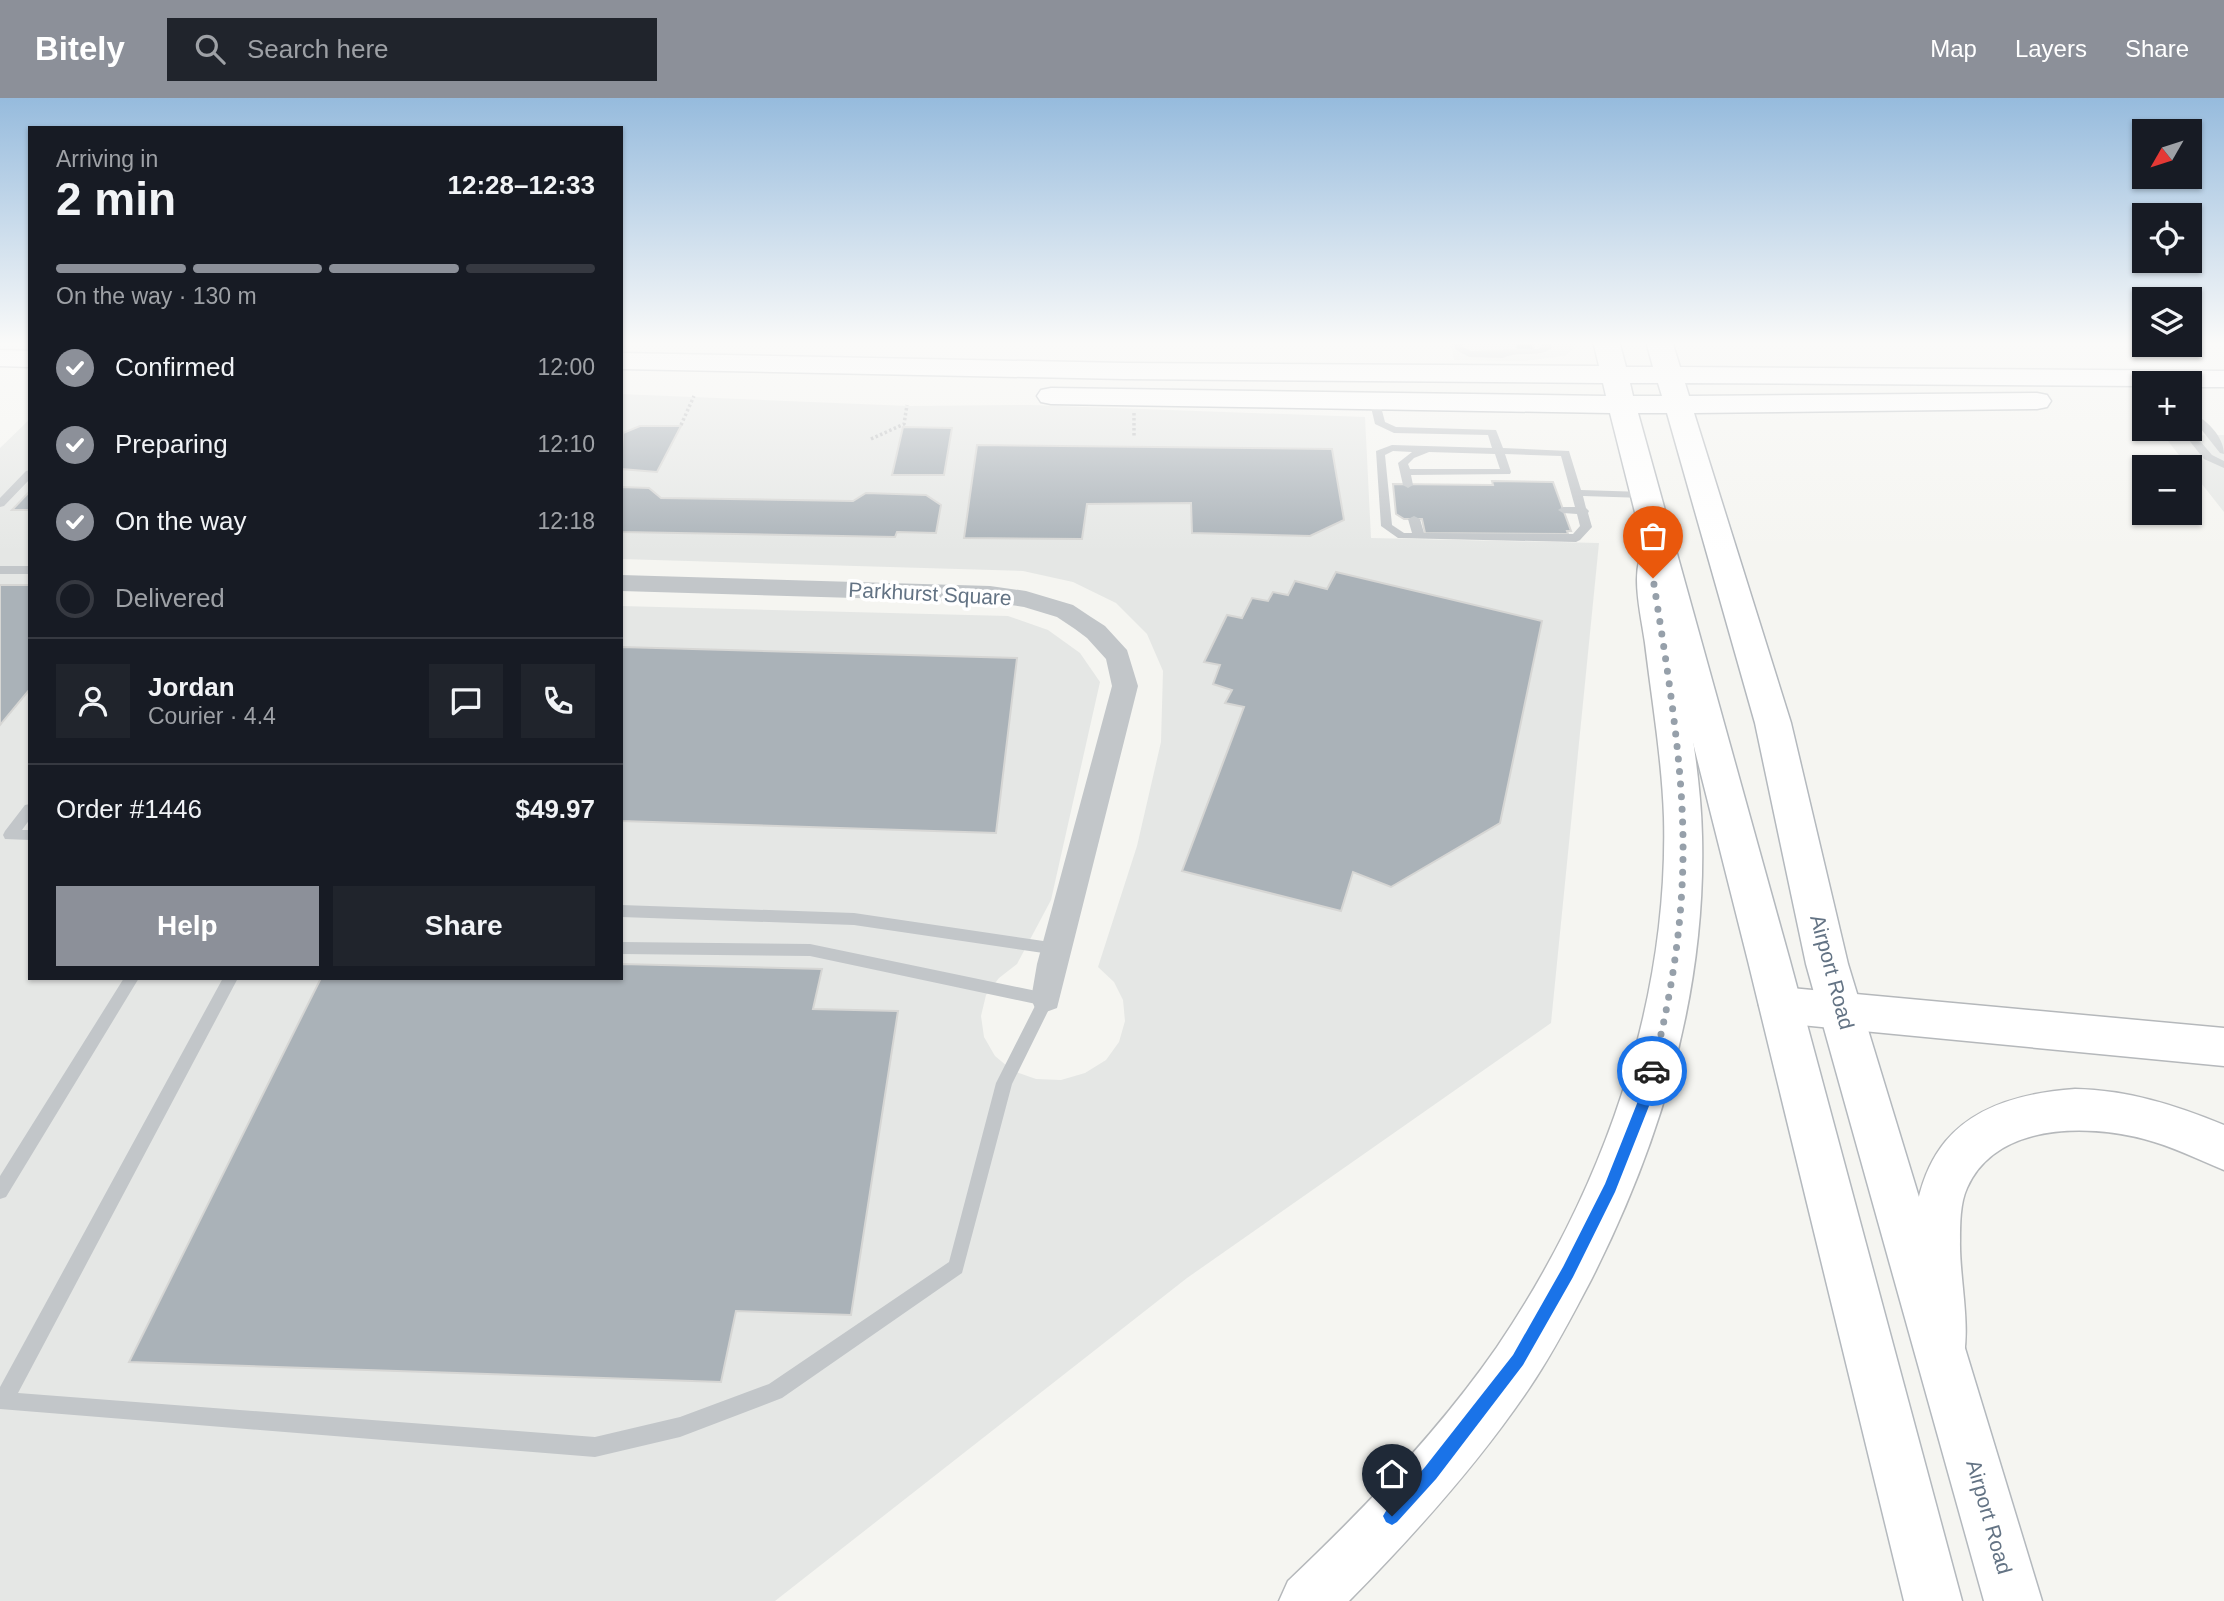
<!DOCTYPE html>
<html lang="en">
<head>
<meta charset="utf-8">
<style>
  :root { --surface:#171b24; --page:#20242c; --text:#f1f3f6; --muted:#9ea1a6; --line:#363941; --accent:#8c9099 }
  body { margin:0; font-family:Arial,sans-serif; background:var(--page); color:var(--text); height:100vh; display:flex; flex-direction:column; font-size:26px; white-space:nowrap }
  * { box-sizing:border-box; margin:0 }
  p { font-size:23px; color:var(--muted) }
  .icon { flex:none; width:38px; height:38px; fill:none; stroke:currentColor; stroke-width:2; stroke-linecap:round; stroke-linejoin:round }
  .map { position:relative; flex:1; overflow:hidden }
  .side { position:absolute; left:28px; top:28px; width:595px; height:854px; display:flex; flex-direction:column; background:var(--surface); border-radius:0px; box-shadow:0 2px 5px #0004 }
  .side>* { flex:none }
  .needle { width:46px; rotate:231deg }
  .buttons { position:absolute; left:2132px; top:21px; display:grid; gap:14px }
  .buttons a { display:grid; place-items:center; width:70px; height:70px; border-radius:0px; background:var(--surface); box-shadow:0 2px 5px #0004; font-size:35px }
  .pin { position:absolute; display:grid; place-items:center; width:60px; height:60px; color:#fff; margin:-72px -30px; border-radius:50% 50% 50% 0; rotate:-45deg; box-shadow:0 0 7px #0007 }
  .pin .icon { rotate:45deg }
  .courier { position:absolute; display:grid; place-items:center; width:70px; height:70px; margin:-35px; border:5px solid #1a73e8; border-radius:50%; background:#fff; color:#222; box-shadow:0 2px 9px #0007 }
  .head em { font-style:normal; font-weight:700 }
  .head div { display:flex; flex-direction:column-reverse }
  .head { display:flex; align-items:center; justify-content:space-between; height:119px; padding:0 28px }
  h1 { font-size:46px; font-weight:700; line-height:52px }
  .bar { display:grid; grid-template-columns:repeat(4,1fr); gap:10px 7px; align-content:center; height:84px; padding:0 28px }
  .bar i { height:9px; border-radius:5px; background:var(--line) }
  .bar .selected { background:var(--accent) }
  .bar p { grid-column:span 4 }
  .line { display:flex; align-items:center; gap:18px; padding:0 28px; border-top:2px solid var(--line) }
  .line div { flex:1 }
  .round { display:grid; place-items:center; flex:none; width:74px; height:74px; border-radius:0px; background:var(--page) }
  ol { padding:0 28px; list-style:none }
  li { display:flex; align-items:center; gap:21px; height:77px }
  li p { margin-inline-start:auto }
  li .icon { padding:7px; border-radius:50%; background:var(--accent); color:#fff; stroke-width:4 }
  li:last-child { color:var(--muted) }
  li i { width:38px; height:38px; border:4px solid var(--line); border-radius:50% }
  .button { display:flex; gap:14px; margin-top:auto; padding:14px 28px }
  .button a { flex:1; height:80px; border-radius:0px; background:var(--accent); color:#fff; font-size:28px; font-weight:700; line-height:80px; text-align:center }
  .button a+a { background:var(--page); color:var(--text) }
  header { display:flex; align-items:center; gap:42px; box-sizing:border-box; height:98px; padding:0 35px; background:var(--accent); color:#fff }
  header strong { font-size:33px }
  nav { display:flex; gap:38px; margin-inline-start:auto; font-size:24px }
  .search { width:490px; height:63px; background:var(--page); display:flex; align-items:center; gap:18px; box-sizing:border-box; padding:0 24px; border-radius:0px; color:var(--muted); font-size:26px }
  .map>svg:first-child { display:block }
  .built { fill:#e5e7e5 }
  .building { fill:#aab2b8; stroke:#d6d6d4; stroke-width:2 }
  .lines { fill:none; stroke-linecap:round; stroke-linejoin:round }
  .secondary-casing { stroke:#b4b9be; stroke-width:3 }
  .motorway-casing { stroke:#b5b8bb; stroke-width:3 }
  .path { stroke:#bcbec0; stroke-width:3.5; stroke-dasharray:2.5 2.5; stroke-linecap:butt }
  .service { fill:#c2c6c9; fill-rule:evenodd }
  .minor { fill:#c2c6c9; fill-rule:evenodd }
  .secondary { fill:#fff; fill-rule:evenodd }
  .motorway { fill:#fff; fill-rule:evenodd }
  .route { fill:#1a73e8 }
  .done { stroke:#96a0aa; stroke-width:7; stroke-dasharray:0 12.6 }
  .labels { text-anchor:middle; stroke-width:7; stroke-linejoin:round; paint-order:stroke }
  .street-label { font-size:21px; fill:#637384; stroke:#fff }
</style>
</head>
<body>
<header>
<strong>Bitely</strong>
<div class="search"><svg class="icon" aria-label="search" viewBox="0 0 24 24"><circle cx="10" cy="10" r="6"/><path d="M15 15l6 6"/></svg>Search here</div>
<nav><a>Map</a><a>Layers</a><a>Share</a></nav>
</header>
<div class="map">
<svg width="2224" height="1503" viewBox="0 0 2224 1503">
  <rect width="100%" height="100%" fill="#f5f5f1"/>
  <!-- built -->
  <path class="built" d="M 1450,243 L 1576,243 L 1573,251 L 1564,258 L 1523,263 L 1454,262 Z
    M 621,296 L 909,308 L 1031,307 L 1365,319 L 1371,440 L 1599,445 L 1551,925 L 1187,1180 L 775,1503 L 0,1503 L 0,350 L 30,321 L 30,880 L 621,880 L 621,508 L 1008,518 L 1048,532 L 1080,555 L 1100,584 L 1051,802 L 1017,866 L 999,880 L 986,897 L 981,918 L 984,939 L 995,958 L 1013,973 L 1036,981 L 1061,982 L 1085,975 L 1106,962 L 1119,944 L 1125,923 L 1123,902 L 1114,884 L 1098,869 L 1137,748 L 1161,644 L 1163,573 L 1147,536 L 1116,505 L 1073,484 L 1023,473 L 621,461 Z
    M 2224,337 L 2224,414 L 2164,338 Z"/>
  <!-- building -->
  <path class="building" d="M 1514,243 L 1531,243 L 1535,252 L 1517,252 Z
    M 640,328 L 681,328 L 657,374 L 621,371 L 623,335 Z
    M 903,329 L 952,330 L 944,377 L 892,377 Z
    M 977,347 L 1332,351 L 1344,422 L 1310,438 L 1192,435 L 1191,405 L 1087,406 L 1082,441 L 964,440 Z
    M 1492,383 L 1553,384 L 1571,433 L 1567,433 L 1568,436 L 1425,435 L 1422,421 L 1404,421 L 1396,416 L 1393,386 L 1493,387 Z
    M 621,389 L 649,390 L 661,400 L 853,403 L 866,395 L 926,397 L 941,407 L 936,435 L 897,434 L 895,439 L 621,434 Z
    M 30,393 L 30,412 L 12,412 Z
    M 1336,474 L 1542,523 L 1500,725 L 1391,789 L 1353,774 L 1341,813 L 1182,773 L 1244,609 L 1225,605 L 1232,592 L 1213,586 L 1220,567 L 1204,564 L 1227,517 L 1242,520 L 1252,500 L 1268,503 L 1273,494 L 1288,497 L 1295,483 L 1327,491 Z
    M 0,487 L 30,487 L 30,591 L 0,627 Z
    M 621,549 L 1017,560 L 996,735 L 621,723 Z
    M 621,866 L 822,871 L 813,911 L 898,913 L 851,1217 L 736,1213 L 721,1284 L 129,1264 L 321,880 L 621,880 Z"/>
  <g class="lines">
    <defs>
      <path id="secondary" d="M 1593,243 L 1619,243 L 1626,269 L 1653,269 L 1646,243 L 1672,243 L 1680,269 L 2224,273 L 2224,289 L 2189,289 L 2189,285 L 2144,285 L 2144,288 L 1685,285 L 1689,298 L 2037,295 L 2047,297 L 2051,303 L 2047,309 L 2037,311 L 1694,315 L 1791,625 L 1848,866 L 2042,1503 L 1984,1503 L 1806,866 L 1755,625 L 1667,315 L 1638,315 L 1790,863 L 1962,1503 L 1904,1503 L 1748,863 L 1610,315 L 1051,306 L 1041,304 L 1037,298 L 1041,292 L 1051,290 L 1606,298 L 1603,285 L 1125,281 L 621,271 L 621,255 L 1125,265 L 1599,268 ZM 1630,285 L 1658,285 L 1662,298 L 1633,298 Z
        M 0,252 L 30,253 L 30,269 L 0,268 Z"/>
      <path id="motorway" d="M 1658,440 L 1669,443 C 1677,455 1669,469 1669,482 C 1669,517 1679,553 1685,586 C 1692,637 1701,687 1702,738 C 1706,893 1661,1044 1591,1182 C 1572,1218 1553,1255 1530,1289 C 1478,1366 1414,1437 1349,1503 L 1279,1503 L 1288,1483 C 1363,1412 1438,1334 1497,1249 C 1602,1094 1669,907 1664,719 C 1662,661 1652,603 1645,545 C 1642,524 1637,503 1637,482 C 1637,469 1640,454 1647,443 Z
        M 1780,889 L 2224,930 L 2224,968 L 1780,925 L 1765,920 L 1759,907 L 1765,894 Z
        M 2075,991 C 2128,992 2175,1007 2224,1027 L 2224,1072 C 2197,1061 2172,1048 2144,1041 C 2086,1026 1996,1025 1967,1090 C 1960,1105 1960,1126 1960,1143 C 1959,1183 1974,1238 1959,1275 L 1941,1283 L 1923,1275 C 1911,1246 1913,1212 1912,1180 C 1909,1059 1950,1000 2075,991 Z"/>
    </defs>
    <!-- secondary casing -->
    <use href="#secondary" class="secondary-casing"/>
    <!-- motorway casing -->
    <use href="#motorway" class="motorway-casing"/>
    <!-- path -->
    <path class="path" d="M 1134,315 L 1134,339
      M 681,327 L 694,298
      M 871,341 L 904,326 L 907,307"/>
    <!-- service -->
    <path class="service" d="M 1452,243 L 1462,243 L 1463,249 L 1471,253 L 1537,251 L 1542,249 L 1540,243 L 1550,243 L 1552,250 C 1537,261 1517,252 1503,260 L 1469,259 L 1456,252 Z
      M 1375,302 L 1380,305 L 1385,324 L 1396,329 L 1496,332 L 1503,350 L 1569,353 L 1581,392 L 1644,394 L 1649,397 L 1644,400 L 1583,398 L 1586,410 L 1589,413 L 1588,415 L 1592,429 L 1580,442 L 1576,444 L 1398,440 L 1381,428 L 1376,353 L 1392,347 L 1492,350 L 1488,337 L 1394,335 L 1375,326 L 1370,305 ZM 1393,353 L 1412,354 L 1398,365 L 1403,387 L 1408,390 L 1413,387 L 1411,377 L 1510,376 L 1511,374 L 1505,356 L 1561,358 L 1575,409 L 1563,409 L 1558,412 L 1563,415 L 1577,416 L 1580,428 L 1573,436 L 1424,435 L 1420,421 L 1414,418 L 1408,421 L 1412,435 L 1404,435 L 1392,427 L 1385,357 ZM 1429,354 L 1495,356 L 1500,371 L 1410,371 L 1408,366 L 1414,360 Z
      M 2189,313 C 2205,320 2224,338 2224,356 L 2220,355 L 2197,326 L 2189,321 Z
      M 2189,330 L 2212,357 L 2224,363 L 2224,370 L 2204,361 L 2180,331 Z
      M 30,372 L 30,381 L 4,408 L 0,409 L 0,400 L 26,373 Z
      M 0,468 L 30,468 L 30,476 L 0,476 Z
      M 30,706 L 30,721 L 22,732 L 30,732 L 30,742 L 5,741 L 3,737 L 5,733 L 25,707 Z
      M 621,807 L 854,815 L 1057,845 L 1062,847 L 1064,851 L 1062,855 L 1057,857 L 854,827 L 621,819 Z
      M 621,844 L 810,846 L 1051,896 L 1054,901 L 1012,986 L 962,1175 L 782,1300 L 680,1339 L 595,1359 L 0,1311 L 0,1289 L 223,880 L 238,880 L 18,1295 L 595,1339 L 680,1319 L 769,1286 L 949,1164 L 996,985 L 1036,906 L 810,858 L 621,856 Z
      M 124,880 L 139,880 L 6,1099 L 0,1101 L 0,1078 Z"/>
    <!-- minor -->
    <path class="minor" d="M 621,477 L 990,488 L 1026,493 L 1073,507 L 1091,519 L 1105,528 L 1127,552 L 1138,588 L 1057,910 L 1046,914 L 1035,910 L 1031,901 L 1037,866 L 1112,588 L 1106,561 L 1087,540 L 1075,531 L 1057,519 L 1024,509 L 990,504 L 621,493 Z"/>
    <!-- secondary -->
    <use href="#secondary" class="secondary"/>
    <!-- motorway -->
    <use href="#motorway" class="motorway"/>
  </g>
  <!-- sky -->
  <linearGradient id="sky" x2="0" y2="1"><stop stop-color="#96bbdd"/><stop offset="0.54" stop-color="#fafaf9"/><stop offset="1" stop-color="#fafaf9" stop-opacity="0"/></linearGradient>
  <rect width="2224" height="454" fill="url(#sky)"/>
  <!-- route -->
  <path class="route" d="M 1652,967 L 1659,973 L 1651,1003 L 1615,1094 L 1573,1179 L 1523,1267 L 1436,1381 L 1397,1424 L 1392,1427 L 1386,1424 L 1383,1418 L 1386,1413 L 1425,1369 L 1513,1257 L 1563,1169 L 1605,1086 L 1638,1003 L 1646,973 Z"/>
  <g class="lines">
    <!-- done -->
    <path class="done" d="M 1652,973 C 1672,897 1684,820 1683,740 C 1682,657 1666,563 1653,480"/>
  </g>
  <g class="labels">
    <!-- street labels -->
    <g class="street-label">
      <text transform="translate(930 496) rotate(3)" y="7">Parkhurst Square</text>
      <text transform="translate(1832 874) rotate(75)" y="7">Airport Road</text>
      <text transform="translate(1989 1419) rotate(74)" y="7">Airport Road</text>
    </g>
  </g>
</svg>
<div class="buttons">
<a><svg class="needle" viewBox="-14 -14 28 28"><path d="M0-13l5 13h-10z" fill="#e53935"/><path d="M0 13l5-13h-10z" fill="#9ea1a6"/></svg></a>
<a><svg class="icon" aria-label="locate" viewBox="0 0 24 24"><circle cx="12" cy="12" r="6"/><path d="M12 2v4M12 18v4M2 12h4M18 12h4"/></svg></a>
<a><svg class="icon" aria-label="layers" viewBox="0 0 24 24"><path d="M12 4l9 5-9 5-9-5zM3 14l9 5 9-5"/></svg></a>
<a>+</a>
<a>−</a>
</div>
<div class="pin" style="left:1653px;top:480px;background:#ea580c"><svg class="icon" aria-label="bag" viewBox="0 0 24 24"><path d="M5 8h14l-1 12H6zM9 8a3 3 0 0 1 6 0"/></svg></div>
<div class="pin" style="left:1392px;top:1418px;background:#1f2937"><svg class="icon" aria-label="home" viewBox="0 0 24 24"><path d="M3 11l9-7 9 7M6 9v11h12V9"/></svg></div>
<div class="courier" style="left:1652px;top:973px"><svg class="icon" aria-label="car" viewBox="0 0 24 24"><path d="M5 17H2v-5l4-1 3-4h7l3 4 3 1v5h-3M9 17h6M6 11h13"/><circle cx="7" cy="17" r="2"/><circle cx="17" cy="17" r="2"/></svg></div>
<section class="side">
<div class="head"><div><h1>2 min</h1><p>Arriving in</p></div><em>12:28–12:33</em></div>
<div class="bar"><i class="selected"></i><i class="selected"></i><i class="selected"></i><i></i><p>On the way · 130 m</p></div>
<ol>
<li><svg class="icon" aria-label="check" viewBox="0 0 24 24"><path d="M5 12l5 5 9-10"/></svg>Confirmed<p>12:00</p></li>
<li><svg class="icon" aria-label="check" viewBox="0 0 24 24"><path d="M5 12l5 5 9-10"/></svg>Preparing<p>12:10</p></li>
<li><svg class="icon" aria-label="check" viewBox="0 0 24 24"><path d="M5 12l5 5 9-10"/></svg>On the way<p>12:18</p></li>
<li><i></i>Delivered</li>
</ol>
<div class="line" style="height:126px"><a class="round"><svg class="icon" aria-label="person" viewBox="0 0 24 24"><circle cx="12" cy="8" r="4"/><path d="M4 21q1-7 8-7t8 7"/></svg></a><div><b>Jordan</b><p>Courier · 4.4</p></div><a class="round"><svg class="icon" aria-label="chat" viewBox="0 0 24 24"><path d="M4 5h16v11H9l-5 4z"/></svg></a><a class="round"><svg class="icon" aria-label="phone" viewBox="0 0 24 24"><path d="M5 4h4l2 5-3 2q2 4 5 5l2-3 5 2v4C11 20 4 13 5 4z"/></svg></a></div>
<div class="line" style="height:91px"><div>Order #1446</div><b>$49.97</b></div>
<div class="button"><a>Help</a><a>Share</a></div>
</section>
</div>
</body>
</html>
